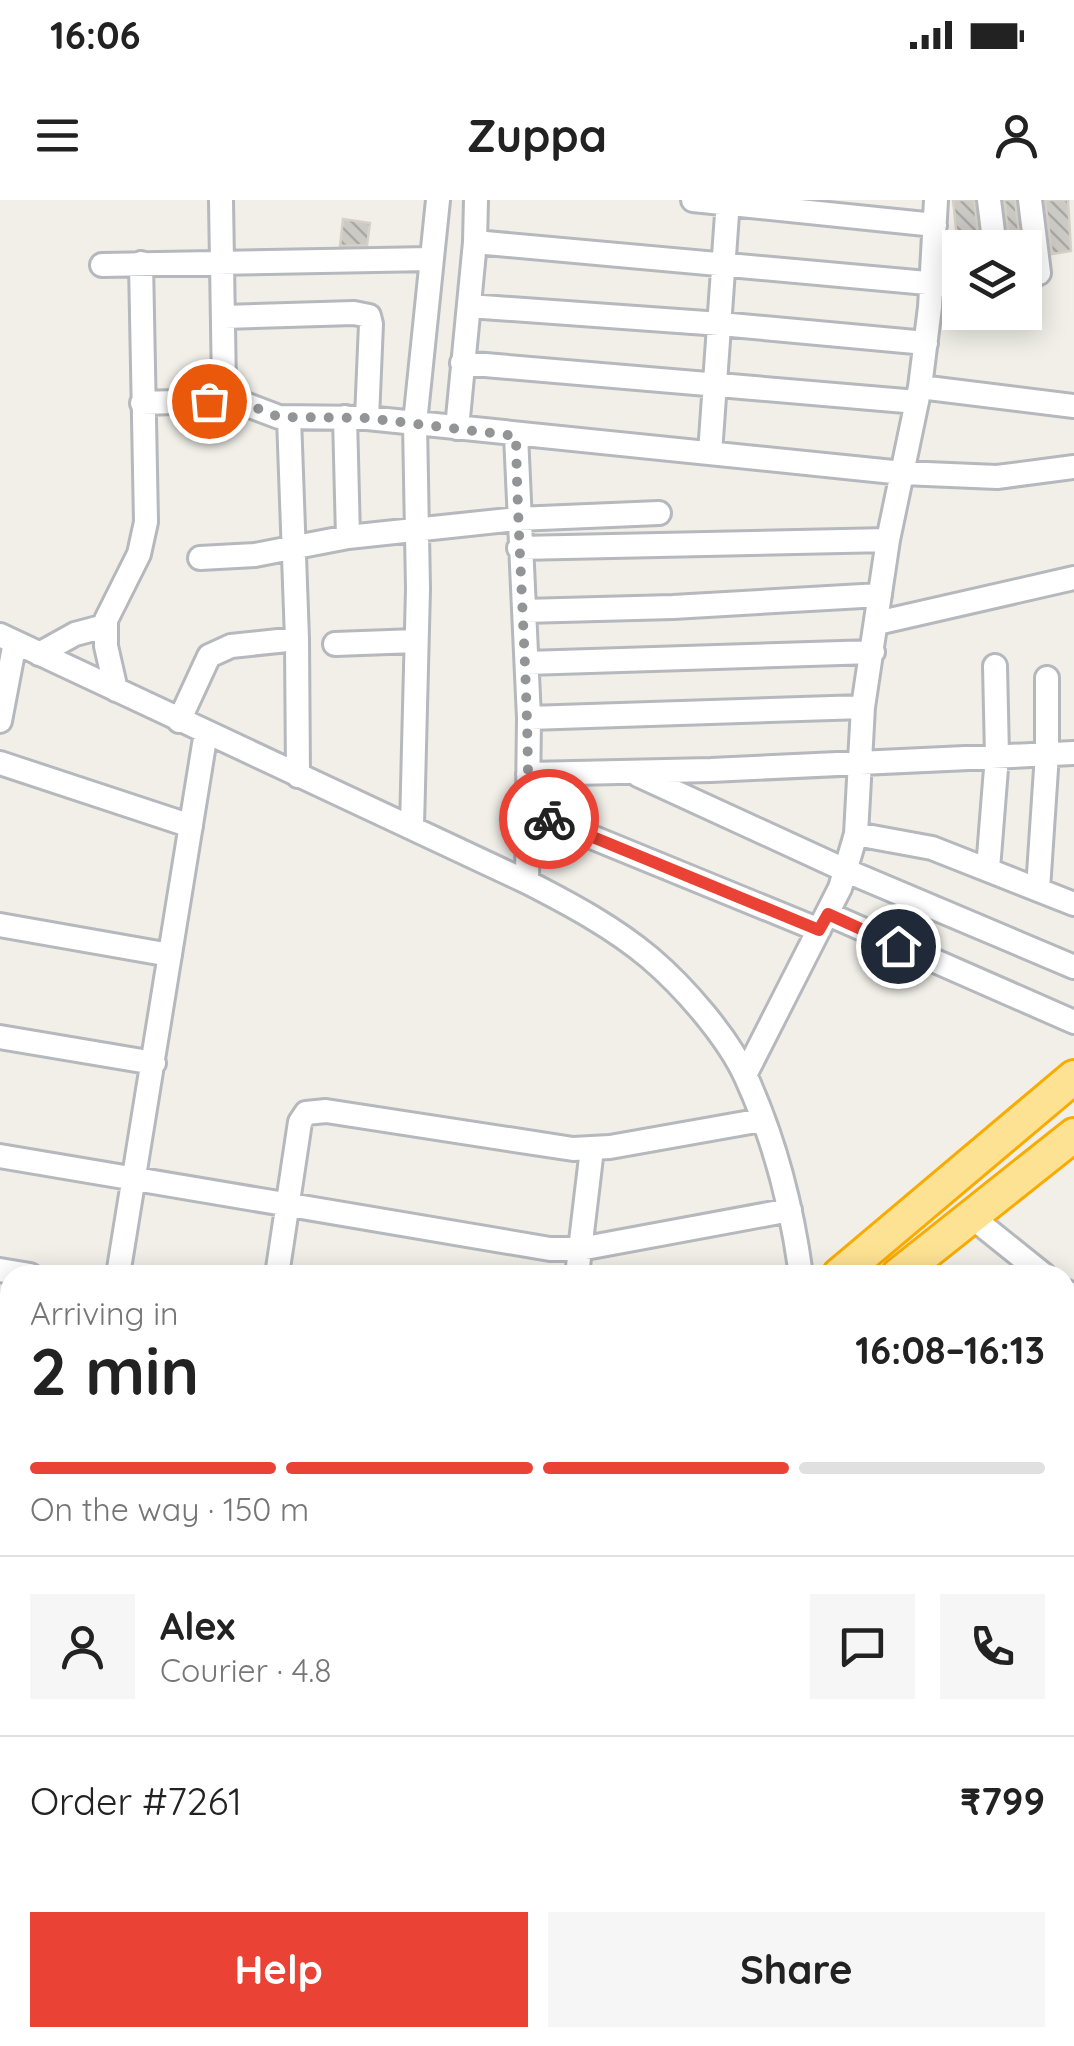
<!DOCTYPE html>
<html lang="en">
<head>
<meta charset="utf-8">
<style>
  :root { --surface:#fff; --page:#f6f6f6; --text:#222; --muted:#767676; --line:#e0e0e0; --accent:#ea4335 }
  body { margin:0; font-family:Quicksand,sans-serif; background:var(--page); color:var(--text); height:100vh; display:flex; flex-direction:column; font-size:38px; white-space:nowrap }
  * { box-sizing:border-box; margin:0 }
  p { font-size:32px; color:var(--muted) }
  .icon { flex:none; width:55px; height:55px; fill:none; stroke:currentColor; stroke-width:2; stroke-linecap:round; stroke-linejoin:round }
  .map { position:relative; flex:1; overflow:hidden }
  .panel { position:absolute; left:0px; top:1065px; width:1075px; height:782px; display:flex; flex-direction:column; background:var(--surface); border-radius:30px 30px 0 0; box-shadow:0 5px 25px #0003 }
  .panel>* { flex:none }
  .fabs { position:absolute; left:942px; top:30px; display:grid; gap:20px }
  .fabs a { display:grid; place-items:center; width:100px; height:100px; border-radius:0px; background:var(--surface); box-shadow:0 5px 25px #0003; font-size:50px }
  .pin { position:absolute; display:grid; place-items:center; width:85px; height:85px; color:#fff; margin:-42px; border:5px solid #fff; border-radius:50%; box-shadow:0 2px 10px #0007 }
  .courier { position:absolute; display:grid; place-items:center; width:100px; height:100px; margin:-50px; border:8px solid #ea4335; border-radius:50%; background:#fff; color:#222; box-shadow:0 2px 12px #0007 }
  .overview em { font-style:normal; font-weight:700 }
  .overview div { display:flex; flex-direction:column-reverse }
  .overview { display:flex; align-items:center; justify-content:space-between; height:170px; padding:0 30px }
  h1 { font-size:65px; font-weight:700; line-height:75px }
  .bar { display:grid; grid-template-columns:repeat(4,1fr); gap:15px 10px; align-content:center; height:120px; padding:0 30px }
  .bar i { height:12px; border-radius:8px; background:var(--line) }
  .bar .active { background:var(--accent) }
  .bar p { grid-column:span 4 }
  .line { display:flex; align-items:center; gap:25px; padding:0 30px; border-top:2px solid var(--line) }
  .line div { flex:1 }
  .round { display:grid; place-items:center; flex:none; width:105px; height:105px; border-radius:0px; background:var(--page) }
  .button { display:flex; gap:20px; margin-top:auto; padding:20px 30px }
  .button a { flex:1; height:115px; border-radius:0px; background:var(--accent); color:#fff; font-size:40px; font-weight:700; line-height:115px; text-align:center }
  .button a+a { background:var(--page); color:var(--text) }
  .status { display:flex; justify-content:space-between; align-items:center; height:70px; padding:0 50px; background:var(--surface); direction:ltr }
  .status svg { height:28px; fill:currentColor }
  header { display:flex; justify-content:space-between; align-items:center; height:130px; padding:0 30px; background:var(--surface); font-size:45px; font-weight:700 }
  .map>svg:first-child { display:block }
  .building { fill:url(#building-back-hatch); stroke:#d6d1c6; stroke-width:2.5 }
  .lines { fill:none; stroke-linecap:round; stroke-linejoin:round }
  .minor-casing { stroke:#b5b8bc; stroke-width:28 }
  .highway-casing { stroke:#f9ab00; stroke-width:38 }
  .minor { stroke:#fff; stroke-width:22 }
  .highway { stroke:#fde293; stroke-width:32 }
  .done { stroke:#929495; stroke-width:10; stroke-dasharray:0 18 }
  .route { stroke:#ea4335; stroke-width:12 }
</style>
</head>
<body>
<div class="status"><b>16:06</b><svg viewBox="0 0 49 12"><path d="M0 12V9h3v3zM5 12V6h3v6zM10 12V3h3v9zM15 12V0h3v12zM26 1h20v11H26zM47 4h2v5h-2z"/></svg></div>
<header><svg class="icon" aria-label="menu" viewBox="0 0 24 24"><path d="M4 6h16M4 12h16M4 18h16"/></svg>Zuppa<svg class="icon" aria-label="person" viewBox="0 0 24 24"><circle cx="12" cy="8" r="4"/><path d="M4 21q1-7 8-7t8 7"/></svg></header>
<div class="map">
<svg width="1074" height="1846" viewBox="0 0 1074 1846">
  <defs>
    <pattern id="building-back-hatch" width="6" height="6" patternUnits="userSpaceOnUse" patternTransform="scale(2.5)"><rect width="6" height="6" fill="#cccac5"/><path d="M-1 5l2 2M0 0l6 6M5-1l2 2" fill="none" stroke="#a9a8a4"/></pattern>
  </defs>
  <rect width="100%" height="100%" fill="#f1efe8"/>
  <!-- building -->
  <path class="building" d="M 953,0 L 974,0 L 980,48 L 958,48 Z
    M 1004,0 L 1015,0 L 1021,48 L 1010,48 Z
    M 1045,0 L 1068,0 L 1071,51 L 1052,54 Z
    M 343,19 L 370,23 L 367,45 L 340,46 Z"/>
  <g class="lines">
    <defs>
      <path id="minor" d="M 693,0 L 935,25
        M 989,0 L 995,48
        M 475,42 L 960,86
        M 102,65 L 430,59
        M 1025,78 L 1039,73 L 1030,0
        M 469,106 L 720,124 L 926,143
        M 224,117 L 354,113 L 369,116 L 371,124 L 367,218
        M 462,163 L 917,202
        M 920,187 L 1074,206
        M 221,195 L 279,217 L 367,218 L 903,273 L 997,277 L 1074,267
        M 142,203 L 209,201 L 221,195 L 224,188 L 221,0
        M 345,217 L 348,337
        M 289,218 L 297,439 L 298,576
        M 457,228 L 475,42 L 476,0
        M 516,235 L 529,518 L 527,682
        M 710,253 L 728,0
        M 519,348 L 888,340
        M 200,358 L 255,355 L 348,337 L 517,319 L 659,313
        M 524,411 L 673,407 L 880,395
        M 877,423 L 1074,378
        M 0,435 L 527,682 C 570,704 613,727 650,758 C 684,787 727,836 746,877 C 774,938 792,1008 801,1075
        M 335,444 L 416,441
        M 39,454 L 75,434 L 105,426
        M 527,463 L 873,452
        M 116,490 L 106,446 L 106,420 L 139,354 L 146,322 L 141,63
        M 529,518 L 863,507
        M 0,521 L 15,442
        M 179,521 L 209,456 L 231,446 L 297,439
        M 0,563 L 191,626
        M 528,574 L 711,570 L 1074,553
        M 638,575 L 847,671 L 1074,767
        M 528,611 L 819,730
        M 412,626 L 418,389 L 415,223 L 438,0
        M 856,634 L 932,648 L 1074,704
        M 988,669 L 997,556 L 995,466
        M 1038,689 L 1047,554 L 1047,478
        M 828,714 L 1074,822
        M 0,725 L 170,755
        M 0,837 L 154,863
        M 745,875 L 840,688 L 856,634 L 863,507 L 888,340 L 920,187 L 930,107 L 936,0
        M 0,956 L 550,1049 L 580,1049 L 790,1010
        M 973,1018 L 1044,1075
        M 0,1070 L 30,1075
        M 118,1075 L 206,532
        M 277,1075 L 300,922 L 306,913 L 326,911 L 573,949 L 610,947 L 762,920
        M 577,1075 L 592,949
        M 1065,1091 L 1074,1096
        M 0,1190 L 10,1128
        M 0,1206 L 10,1207
        M 0,1347 L 10,1273
        M 1065,1462 L 1074,1463
        M 0,1548 L 10,1549
        M 1065,1625 L 1074,1626
        M 0,1737 L 10,1738
        M 1065,1809 L 1074,1810
        M 277,1838 L 302,1846
        M 129,1846 L 132,1838
        M 468,1846 L 472,1838
        M 703,1846 L 705,1838"/>
      <path id="highway" d="M 839,1075 L 1074,877
        M 898,1075 L 1074,935
        M 0,1650 L 10,1643
        M 0,1682 L 10,1675
        M 0,1719 L 10,1712"/>
    </defs>
    <!-- minor casing -->
    <use href="#minor" class="minor-casing"/>
    <!-- highway casing -->
    <use href="#highway" class="highway-casing"/>
    <!-- minor -->
    <use href="#minor" class="minor"/>
    <!-- highway -->
    <use href="#highway" class="highway"/>
  </g>
  <g class="lines">
    <!-- done -->
    <path class="done" d="M 209,201 L 221,194 L 279,217 L 367,218 L 516,236 C 518,361 529,485 528,610 L 549,619"/>
    <!-- route -->
    <path class="route" d="M 549,619 L 819,730 L 828,714 L 898,746"/>
  </g>
</svg>
<div class="fabs">
<a><svg class="icon" aria-label="layers" viewBox="0 0 24 24"><path d="M12 4l9 5-9 5-9-5zM3 14l9 5 9-5"/></svg></a>
</div>
<div class="pin" style="left:209px;top:201px;background:#ea580c"><svg class="icon" aria-label="bag" viewBox="0 0 24 24"><path d="M5 8h14l-1 12H6zM9 8a3 3 0 0 1 6 0"/></svg></div>
<div class="pin" style="left:898px;top:746px;background:#1f2937"><svg class="icon" aria-label="home" viewBox="0 0 24 24"><path d="M3 11l9-7 9 7M6 9v11h12V9"/></svg></div>
<div class="courier" style="left:549px;top:619px"><svg class="icon" aria-label="bike" viewBox="0 0 24 24"><circle cx="6" cy="16" r="4"/><circle cx="18" cy="16" r="4"/><path d="M6 16l4-8h5l3 8M10 8l3 8H6M13 5h3"/></svg></div>
<section class="panel">
<div class="overview"><div><h1>2 min</h1><p>Arriving in</p></div><em>16:08–16:13</em></div>
<div class="bar"><i class="active"></i><i class="active"></i><i class="active"></i><i></i><p>On the way · 150 m</p></div>
<div class="line" style="height:180px"><a class="round"><svg class="icon" aria-label="person" viewBox="0 0 24 24"><circle cx="12" cy="8" r="4"/><path d="M4 21q1-7 8-7t8 7"/></svg></a><div><b>Alex</b><p>Courier · 4.8</p></div><a class="round"><svg class="icon" aria-label="chat" viewBox="0 0 24 24"><path d="M4 5h16v11H9l-5 4z"/></svg></a><a class="round"><svg class="icon" aria-label="phone" viewBox="0 0 24 24"><path d="M5 4h4l2 5-3 2q2 4 5 5l2-3 5 2v4C11 20 4 13 5 4z"/></svg></a></div>
<div class="line" style="height:130px"><div>Order #7261</div><b>₹799</b></div>
<div class="button"><a>Help</a><a>Share</a></div>
</section>
</div>
</body>
</html>
